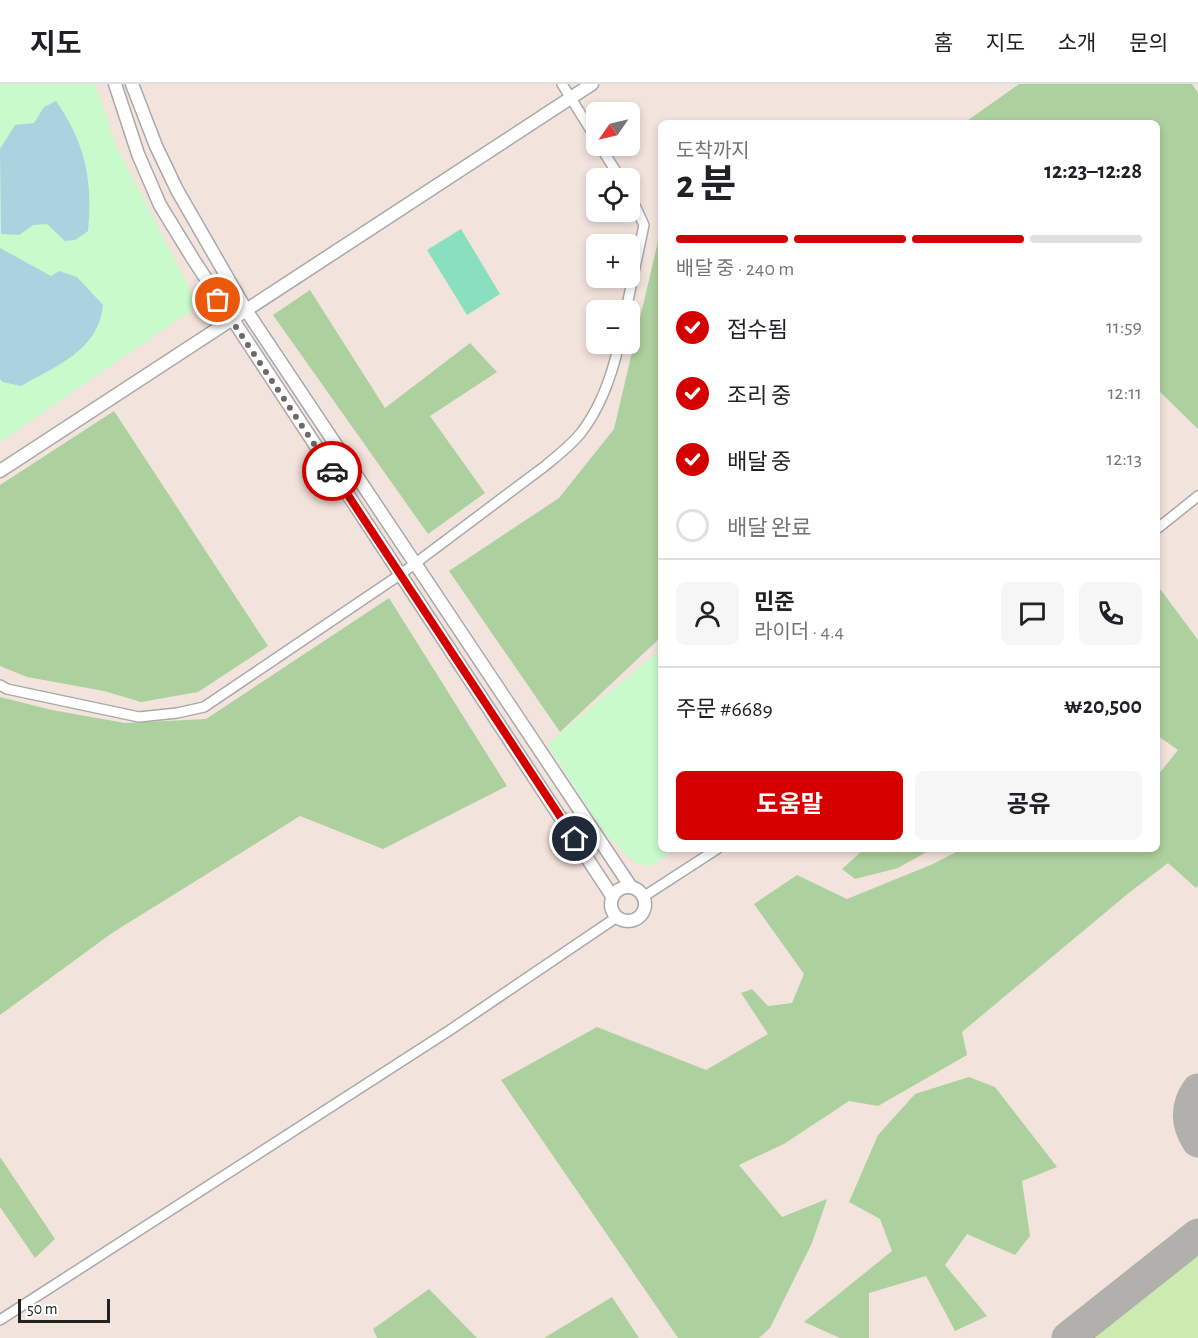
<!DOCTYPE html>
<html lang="ko">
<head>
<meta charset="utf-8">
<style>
  :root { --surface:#fff; --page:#f6f6f6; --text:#202124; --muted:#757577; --line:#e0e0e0; --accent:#d40000 }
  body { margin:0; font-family:"Alegreya Sans","Noto Sans KR",sans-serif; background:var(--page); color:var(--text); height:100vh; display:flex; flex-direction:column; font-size:22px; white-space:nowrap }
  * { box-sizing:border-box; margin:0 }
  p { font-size:20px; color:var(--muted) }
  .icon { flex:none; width:33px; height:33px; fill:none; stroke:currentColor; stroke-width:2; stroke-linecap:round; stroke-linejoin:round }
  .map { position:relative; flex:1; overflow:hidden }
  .panel { position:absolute; left:658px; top:36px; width:502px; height:732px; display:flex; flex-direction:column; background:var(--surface); border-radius:9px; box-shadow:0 3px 9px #0003 }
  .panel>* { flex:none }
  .needle { width:39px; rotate:236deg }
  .fabs { position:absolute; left:586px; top:18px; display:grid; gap:12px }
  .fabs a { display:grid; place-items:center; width:54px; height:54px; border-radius:9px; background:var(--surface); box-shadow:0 3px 9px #0003; font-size:30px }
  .scale { position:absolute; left:18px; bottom:15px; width:92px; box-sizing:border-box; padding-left:6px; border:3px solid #222; border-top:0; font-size:16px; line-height:21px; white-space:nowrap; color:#222; -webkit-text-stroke:4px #fff; paint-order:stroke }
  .pin { position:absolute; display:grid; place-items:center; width:51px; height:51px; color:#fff; margin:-26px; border:3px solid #fff; border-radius:50%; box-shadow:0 2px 6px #0007 }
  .courier { position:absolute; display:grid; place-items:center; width:60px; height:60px; margin:-30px; border:4px solid #d40000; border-radius:50%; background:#fff; color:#222; box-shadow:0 2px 8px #0007 }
  .overview em { font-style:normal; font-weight:700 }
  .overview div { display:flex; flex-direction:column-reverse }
  .overview { display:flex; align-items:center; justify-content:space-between; height:102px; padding:0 18px }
  h1 { font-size:39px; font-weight:700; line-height:45px }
  .bar { display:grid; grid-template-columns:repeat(4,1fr); gap:9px 6px; align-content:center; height:72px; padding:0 18px }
  .bar i { height:8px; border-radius:4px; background:var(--line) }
  .bar .current { background:var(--accent) }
  .bar p { grid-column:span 4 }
  .line { display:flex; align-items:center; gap:15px; padding:0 18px; border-top:2px solid var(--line) }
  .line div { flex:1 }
  .round { display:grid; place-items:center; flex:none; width:63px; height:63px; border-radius:9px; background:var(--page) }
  ol { padding:0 18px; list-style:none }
  li { display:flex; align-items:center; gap:18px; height:66px }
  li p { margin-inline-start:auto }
  li .icon { padding:6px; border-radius:50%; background:var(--accent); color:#fff; stroke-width:4 }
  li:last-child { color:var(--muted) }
  li i { width:33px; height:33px; border:3px solid var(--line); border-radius:50% }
  .action { display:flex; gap:12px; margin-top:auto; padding:12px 18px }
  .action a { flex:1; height:69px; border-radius:9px; background:var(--accent); color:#fff; font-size:24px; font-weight:700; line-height:69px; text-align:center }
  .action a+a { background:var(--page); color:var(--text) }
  header { display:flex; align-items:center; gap:36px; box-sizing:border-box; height:84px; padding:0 30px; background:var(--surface); border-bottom:2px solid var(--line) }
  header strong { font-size:28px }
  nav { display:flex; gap:33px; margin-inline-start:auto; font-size:21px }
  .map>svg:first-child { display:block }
  .military { fill:#f3e3dd; fill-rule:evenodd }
  .grass { fill:#cdebb0 }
  .forest { fill:#add19e }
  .park { fill:#c8facc }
  .pitch { fill:#88e0be }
  .water { fill:#aad3df }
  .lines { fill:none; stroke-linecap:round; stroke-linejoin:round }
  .taxiway { stroke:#b1b0ac; stroke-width:33 }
  .minor-casing { stroke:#a9a9a9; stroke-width:12 }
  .tertiary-casing { stroke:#a9a9a9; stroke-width:15 }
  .minor { stroke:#fff; stroke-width:9 }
  .tertiary { stroke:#fff; stroke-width:12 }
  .done { stroke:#6b6a68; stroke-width:6; stroke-dasharray:0 10.8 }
  .route { stroke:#d40000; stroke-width:8 }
</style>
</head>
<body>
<header>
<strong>지도</strong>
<nav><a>홈</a><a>지도</a><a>소개</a><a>문의</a></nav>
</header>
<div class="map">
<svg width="1198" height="1254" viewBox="0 0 1198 1254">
  <rect width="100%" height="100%" fill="#f2efe9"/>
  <!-- military -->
  <path class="military" d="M 0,0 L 1198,0 L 1198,1254 L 0,1254 ZM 597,28 L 630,28 L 630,62 L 597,62 ZM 662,39 L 1158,39 L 1158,765 L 662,765 ZM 597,94 L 630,94 L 630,128 L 597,128 ZM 597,160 L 630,160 L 630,194 L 597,194 ZM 597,226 L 630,226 L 630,260 L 597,260 Z"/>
  <!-- grass -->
  <path class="grass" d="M 1198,1169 L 1198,1254 L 1090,1254 Z"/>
  <!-- forest -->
  <path class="forest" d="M 1019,0 L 1192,0 L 1198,9 L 1198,345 L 1158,306 L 1158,39 L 964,39 Z
    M 660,149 L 661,553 L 560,648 L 449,487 L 559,414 L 614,345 Z
    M 310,206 L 385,324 L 470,259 L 497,288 L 430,332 L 485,409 L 428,450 L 273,231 Z
    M 114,327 L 268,562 L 198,608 L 141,618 L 104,607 L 27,593 L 0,582 L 0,401 Z
    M 1158,502 L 1198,556 L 1198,802 L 1196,804 L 1168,779 L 1130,808 L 962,948 L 967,971 L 878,1022 L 849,1017 L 784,1060 L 739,1081 L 782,1133 L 827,1115 L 812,1159 L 770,1244 L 759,1254 L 678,1254 L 501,996 L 597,943 L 706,986 L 768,950 L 741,909 L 752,905 L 768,922 L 792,919 L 804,890 L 754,820 L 797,791 L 847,815 L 933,780 L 962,765 L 1158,765 L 1158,691 L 1178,666 L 1158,652 Z
    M 389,514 L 507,702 L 383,765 L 300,732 L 112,849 L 0,931 L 0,613 L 52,626 L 125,639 L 206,635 Z
    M 864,765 L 932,765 L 898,784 L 855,795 L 842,785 Z
    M 969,993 L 995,1003 L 1057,1083 L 1022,1097 L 1030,1152 L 1015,1171 L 967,1150 L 945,1181 L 987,1232 L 955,1247 L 926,1192 L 869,1209 L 869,1254 L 840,1254 L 804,1238 L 892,1167 L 880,1135 L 849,1118 L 878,1051 L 915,1010 Z
    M 0,1073 L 55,1155 L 35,1174 L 0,1123 Z
    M 429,1205 L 477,1254 L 377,1254 L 373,1245 Z
    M 612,1213 L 639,1254 L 544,1254 Z"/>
  <!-- park -->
  <path class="park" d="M 0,0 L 95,0 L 116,62 L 196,217 L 192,226 L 0,358 Z
    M 661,565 L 662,765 L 676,765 L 651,782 L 635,779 L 607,752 L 547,661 Z"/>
  <!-- pitch -->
  <path class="pitch" d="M 461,145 L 500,210 L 467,231 L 427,166 Z"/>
  <!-- water -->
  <path class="water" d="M 56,17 C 85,59 93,95 88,147 L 75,156 L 65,157 L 47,140 L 33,141 L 19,151 L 1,150 L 0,65 L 15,41 L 34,39 L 44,23 Z
    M 0,164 L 51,192 L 59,187 L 77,193 L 103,221 C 99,266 56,282 21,302 L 3,298 L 0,295 Z"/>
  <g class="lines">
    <!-- taxiway -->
    <path class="taxiway" d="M 1198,1006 C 1186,1023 1187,1040 1198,1057
      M 1068,1254 L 1198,1151"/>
    <defs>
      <path id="minor" d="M 562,0 L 597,56
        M 600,62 L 620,94
        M 626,226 L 644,141 L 630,111
        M 1158,444 L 1198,412
        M 0,601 L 7,605 L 139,633 L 177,629 L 204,623 L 401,490 L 545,382 C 557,372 570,362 580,350 C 600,325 612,291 619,260
        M 643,813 L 717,765
        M 0,1236 L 450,946 L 617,833"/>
      <path id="tertiary" d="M 115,0 L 138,70 L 160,121 L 193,175 L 612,812
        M 132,0 L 156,62 L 177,106 L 246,226 L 631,803
        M 0,387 L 592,0
        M611 820a17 17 0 1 1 34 0a17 17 0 1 1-34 0Z"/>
    </defs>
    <!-- minor casing -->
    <use href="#minor" class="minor-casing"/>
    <!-- tertiary casing -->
    <use href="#tertiary" class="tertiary-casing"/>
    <!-- minor -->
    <use href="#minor" class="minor"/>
    <!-- tertiary -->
    <use href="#tertiary" class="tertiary"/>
  </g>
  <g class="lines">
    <!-- done -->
    <path class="done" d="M 218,216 L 332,387"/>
    <!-- route -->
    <path class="route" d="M 332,387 L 575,755"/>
  </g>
</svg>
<div class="fabs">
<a><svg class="needle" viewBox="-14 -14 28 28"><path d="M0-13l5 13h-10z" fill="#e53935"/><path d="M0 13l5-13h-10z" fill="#757577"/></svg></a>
<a><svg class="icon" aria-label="locate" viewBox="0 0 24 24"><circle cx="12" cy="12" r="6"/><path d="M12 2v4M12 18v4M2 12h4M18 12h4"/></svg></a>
<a>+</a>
<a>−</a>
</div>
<div class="scale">50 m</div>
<div class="pin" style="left:218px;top:216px;background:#ea580c"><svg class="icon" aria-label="bag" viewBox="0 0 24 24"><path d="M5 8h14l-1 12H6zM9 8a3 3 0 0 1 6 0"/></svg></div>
<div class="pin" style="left:575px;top:755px;background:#1f2937"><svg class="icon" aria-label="home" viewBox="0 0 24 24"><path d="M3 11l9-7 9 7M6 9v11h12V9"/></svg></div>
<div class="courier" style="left:332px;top:387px"><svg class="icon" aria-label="car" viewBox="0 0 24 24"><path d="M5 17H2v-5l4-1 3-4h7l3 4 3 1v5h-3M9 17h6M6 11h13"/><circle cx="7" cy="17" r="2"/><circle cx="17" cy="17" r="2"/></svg></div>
<section class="panel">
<div class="overview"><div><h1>2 분</h1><p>도착까지</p></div><em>12:23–12:28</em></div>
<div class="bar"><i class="current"></i><i class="current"></i><i class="current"></i><i></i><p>배달 중 · 240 m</p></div>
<ol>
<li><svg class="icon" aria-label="check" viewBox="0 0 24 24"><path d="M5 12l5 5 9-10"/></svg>접수됨<p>11:59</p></li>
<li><svg class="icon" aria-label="check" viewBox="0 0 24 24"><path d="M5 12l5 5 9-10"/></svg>조리 중<p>12:11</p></li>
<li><svg class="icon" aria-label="check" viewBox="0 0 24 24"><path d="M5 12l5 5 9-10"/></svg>배달 중<p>12:13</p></li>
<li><i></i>배달 완료</li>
</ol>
<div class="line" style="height:108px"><a class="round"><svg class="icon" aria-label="person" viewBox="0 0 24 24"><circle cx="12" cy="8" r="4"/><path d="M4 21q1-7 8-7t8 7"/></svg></a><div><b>민준</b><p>라이더 · 4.4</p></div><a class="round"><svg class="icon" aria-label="chat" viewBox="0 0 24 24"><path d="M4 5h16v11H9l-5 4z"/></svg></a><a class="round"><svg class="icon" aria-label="phone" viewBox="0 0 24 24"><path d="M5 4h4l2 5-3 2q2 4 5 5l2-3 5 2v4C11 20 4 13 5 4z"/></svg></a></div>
<div class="line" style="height:78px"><div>주문 #6689</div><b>₩20,500</b></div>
<div class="action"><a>도움말</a><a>공유</a></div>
</section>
</div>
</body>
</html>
